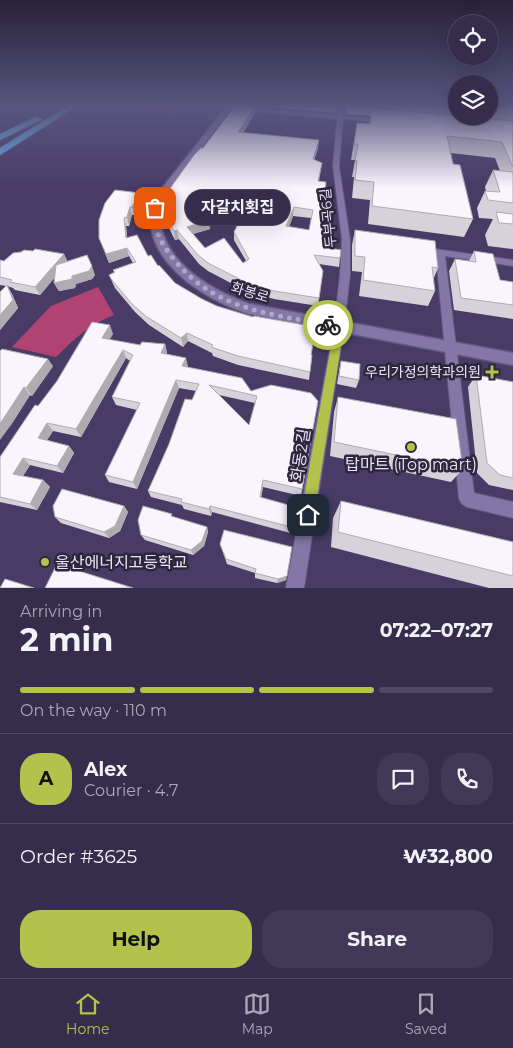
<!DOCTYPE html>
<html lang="en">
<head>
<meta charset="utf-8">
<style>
  :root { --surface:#362d4d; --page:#413957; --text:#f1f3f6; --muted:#aaa8b6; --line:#504965; --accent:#b3c24b }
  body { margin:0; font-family:Montserrat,"Noto Sans KR",sans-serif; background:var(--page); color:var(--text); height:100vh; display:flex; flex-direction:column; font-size:19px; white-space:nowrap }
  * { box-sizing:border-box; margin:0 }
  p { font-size:16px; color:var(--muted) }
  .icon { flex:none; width:28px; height:28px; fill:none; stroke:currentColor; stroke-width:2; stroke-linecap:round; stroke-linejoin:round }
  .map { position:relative; height:588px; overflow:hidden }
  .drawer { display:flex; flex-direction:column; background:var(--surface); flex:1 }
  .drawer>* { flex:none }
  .buttons { position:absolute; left:448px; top:15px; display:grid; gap:10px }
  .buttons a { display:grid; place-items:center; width:50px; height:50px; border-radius:50%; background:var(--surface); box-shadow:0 5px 20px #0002,0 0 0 1px var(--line); font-size:25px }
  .pin { position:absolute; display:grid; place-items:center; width:42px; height:42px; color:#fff; margin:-21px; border-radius:10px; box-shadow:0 2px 8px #0006 }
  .courier { position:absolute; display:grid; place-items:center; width:50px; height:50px; margin:-25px; border:4px solid #b3c24b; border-radius:50%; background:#fff; color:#222; box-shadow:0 1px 6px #0007 }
  .bubble { position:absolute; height:35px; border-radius:18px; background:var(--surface); box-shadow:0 5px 20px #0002,0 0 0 1px var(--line); font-size:16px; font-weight:700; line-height:35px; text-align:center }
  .summary em { font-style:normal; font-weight:700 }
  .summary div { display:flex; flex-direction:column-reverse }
  .summary { display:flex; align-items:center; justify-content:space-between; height:85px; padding:0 20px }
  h1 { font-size:32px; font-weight:700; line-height:38px }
  .bar { display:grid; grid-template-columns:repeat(4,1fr); gap:8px 5px; align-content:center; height:60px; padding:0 20px }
  .bar i { height:6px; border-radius:4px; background:var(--line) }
  .bar .on { background:var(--accent) }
  .bar p { grid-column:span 4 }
  .line { display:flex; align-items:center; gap:12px; padding:0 20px; border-top:1px solid var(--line) }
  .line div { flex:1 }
  .round { display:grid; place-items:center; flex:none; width:52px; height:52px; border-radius:20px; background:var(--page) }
  .action { display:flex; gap:10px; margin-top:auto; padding:10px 20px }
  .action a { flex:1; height:58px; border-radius:20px; background:var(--accent); color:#111; font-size:20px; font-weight:700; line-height:58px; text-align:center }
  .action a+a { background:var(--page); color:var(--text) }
  .tabs { display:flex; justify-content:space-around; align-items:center; height:70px; border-top:1px solid var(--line); background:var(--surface); font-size:14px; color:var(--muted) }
  .tabs a { display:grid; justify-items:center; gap:2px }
  .tabs .on { color:var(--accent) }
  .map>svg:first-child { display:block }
  .green { fill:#b14373 }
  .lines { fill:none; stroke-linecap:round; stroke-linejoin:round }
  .minor-casing { stroke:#63587d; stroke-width:2 }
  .tertiary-casing { stroke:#63587d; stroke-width:3 }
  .trunk-casing { stroke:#63587d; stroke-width:2 }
  .minor { fill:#8477a7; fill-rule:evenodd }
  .tertiary { fill:#8477a7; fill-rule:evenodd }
  .trunk { fill:#60aee6; fill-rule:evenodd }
  .wall { fill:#d7d2da; fill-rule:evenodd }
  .shaded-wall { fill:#afabb1 }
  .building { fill:#faf4fd; stroke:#afabb1; fill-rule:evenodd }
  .route { fill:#b3c24b }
  .done { stroke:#b0a8c8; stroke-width:5; stroke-dasharray:0 9 }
  .poi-dot { fill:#b3c24b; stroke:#2d273b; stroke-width:2 }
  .labels { text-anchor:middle; stroke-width:5; stroke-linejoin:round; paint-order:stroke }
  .street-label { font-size:14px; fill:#e8e2fd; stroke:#2d273b }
  .poi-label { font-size:14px; fill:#e8e2fd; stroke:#2d273b; text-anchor:end }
  .near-street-label { font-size:16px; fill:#e8e2fd; stroke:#2d273b }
  .near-poi-label { font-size:16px; fill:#e8e2fd; stroke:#2d273b }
</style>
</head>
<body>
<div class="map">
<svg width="513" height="588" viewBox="0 0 513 588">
  <rect width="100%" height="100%" fill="#483c67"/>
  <!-- green -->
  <path class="green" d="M 117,106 L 181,106 L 174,113 L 115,107 Z
    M 98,287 L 114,315 C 90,324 74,339 56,357 L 12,347 L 51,306 Z"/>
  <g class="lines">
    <defs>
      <path id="minor" d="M 214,106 L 233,106 L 337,115 L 338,106 L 344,106 L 343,116 L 383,119 L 386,121 L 383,123 L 343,119 L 339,166 L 350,240 L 350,275 L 344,327 L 304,588 L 286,588 L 334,327 L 340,275 L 342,240 L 333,166 L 337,119 L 217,108 Z
        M 435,249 L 513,260 L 513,266 L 445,256 L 474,493 L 513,502 L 513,518 L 467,507 L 462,504 L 459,499 L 436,255 L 431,252 Z"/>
      <path id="tertiary" d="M 227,106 L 233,106 L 162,201 C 150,255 207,289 250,304 L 513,353 L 513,365 L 249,314 C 202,299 138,258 152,201 Z"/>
      <path id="trunk" d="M 68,106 L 77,106 L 0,155 L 0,148 Z
        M 36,117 L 43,119 L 0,140 L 0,134 Z"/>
    </defs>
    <!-- minor casing -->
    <use href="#minor" class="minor-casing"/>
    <!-- tertiary casing -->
    <use href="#tertiary" class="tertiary-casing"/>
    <!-- trunk casing -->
    <use href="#trunk" class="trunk-casing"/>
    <!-- minor -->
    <use href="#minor" class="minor"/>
    <!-- tertiary -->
    <use href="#tertiary" class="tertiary"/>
    <!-- trunk -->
    <use href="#trunk" class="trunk"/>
  </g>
  <!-- wall -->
  <path class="wall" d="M 259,106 L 337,106 L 335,113 Z
    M 346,106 L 456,106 L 456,116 L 489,116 L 489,106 L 513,106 L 513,249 L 488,246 L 485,235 L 493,219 L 479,218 L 477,208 L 485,191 L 486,191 L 485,187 L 493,170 L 500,171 L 495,158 L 451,153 L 453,164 L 473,219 L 464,237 L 368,224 L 370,200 L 352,198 L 354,177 L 352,177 L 355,160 L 351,160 L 357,123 L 369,124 L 371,116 L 345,114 Z
    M 255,113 L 243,133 L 318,148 L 314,160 L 322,163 L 319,181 L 324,204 L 328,215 L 325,248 L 340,258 L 339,267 L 319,264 L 323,271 L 318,306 L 274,299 L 246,291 L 208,271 L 199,264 L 179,239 L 175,240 L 169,228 L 165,229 L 163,221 L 165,201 L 203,148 ZM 203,211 L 219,213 L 225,224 L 237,226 L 234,232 L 234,240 L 246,261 L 243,263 L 205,248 L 193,234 L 210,229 ZM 293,216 L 311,218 L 309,230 L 289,227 Z
    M 142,201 L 134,215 L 132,215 L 129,226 L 126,226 L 127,237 L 175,283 L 202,299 L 312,355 L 309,380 L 238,365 L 213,356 L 212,353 L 188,341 L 183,347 L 149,325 L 135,312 L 115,288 L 109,275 L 114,273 L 113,270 L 133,263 L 129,256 L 109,263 L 99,238 L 99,220 Z
    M 355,230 L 438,268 L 433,280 L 435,291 L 428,306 L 359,296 L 362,272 L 352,271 L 352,245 Z
    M 33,251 L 64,254 L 67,262 L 95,275 L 92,279 L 76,284 L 75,288 L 59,291 L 54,283 L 55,277 L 40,295 L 15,290 L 13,288 L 7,286 L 12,294 L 18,308 L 0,330 L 0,292 L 6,286 L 0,285 L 0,260 L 4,261 Z
    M 474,251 L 500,280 L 513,282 L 513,319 L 454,310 L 449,271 L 455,259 L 469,261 Z
    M 113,334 L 109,340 L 140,345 L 165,344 L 167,353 L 167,354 L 188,366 L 187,367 L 251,391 L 318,401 L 301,496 L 263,487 L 261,498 L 299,508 L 294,534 L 212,512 L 211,516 L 184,509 L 182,505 L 151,497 L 148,491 L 192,400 L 196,391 L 179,388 L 137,489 L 109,482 L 105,475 L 137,410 L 116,405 L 112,397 L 130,361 L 126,358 L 81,437 L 53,431 L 47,440 L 69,446 L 74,453 L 63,473 L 30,465 L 23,476 L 43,480 L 50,487 L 37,510 L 0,502 L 0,457 L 38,406 ZM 219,395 L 255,403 L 249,425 Z
    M 0,351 L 53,366 L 32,396 L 30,395 L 11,425 Z
    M 341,361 L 359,380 L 356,388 L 337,384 Z
    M 476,375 L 513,382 L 513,490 L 489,485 L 477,473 L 468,387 Z
    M 338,397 L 463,469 L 451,482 L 330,456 L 334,412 Z
    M 341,501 L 513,542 L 513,588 L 489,588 L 331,547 L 333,518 Z
    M 124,506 L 128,512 L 120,531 L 109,538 L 61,523 L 55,517 Z
    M 173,517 L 207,527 L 208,532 L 204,546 L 193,555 L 145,540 L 141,535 Z
    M 220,544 L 286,580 L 277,583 L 255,578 L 255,573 L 227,564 Z"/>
  <!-- shaded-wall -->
  <path class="shaded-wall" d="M 255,107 L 255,113 L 238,140 L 238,132 Z
    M 319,140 L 318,148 L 312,167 L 313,159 Z
    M 140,193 L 142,201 L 134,215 L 132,207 Z
    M 130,207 L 132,215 L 129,226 L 127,217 Z
    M 294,207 L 293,216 L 286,235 L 286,226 Z
    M 124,218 L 126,226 L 128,246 L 126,238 Z
    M 167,220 L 169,228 L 165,229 L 163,221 Z
    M 209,220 L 210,229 L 189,235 L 187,227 Z
    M 177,230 L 179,239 L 175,240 L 174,231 Z
    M 127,248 L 129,256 L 109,263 L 106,254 Z
    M 64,254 L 68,262 L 40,295 L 35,287 Z
    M 92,266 L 95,275 L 92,279 L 76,284 L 75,288 L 59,291 L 54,283 L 72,276 Z
    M 7,285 L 12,294 L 18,308 L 0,330 L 0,315 Z
    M 110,325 L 113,334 L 105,347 L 102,338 Z
    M 187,333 L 188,341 L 183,347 L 181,338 Z
    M 165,344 L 167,353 L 163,362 L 161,353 Z
    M 123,350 L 126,358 L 81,437 L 76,429 Z
    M 186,358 L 188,366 L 184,375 L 182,366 Z
    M 48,359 L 53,366 L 32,396 L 26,388 Z
    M 176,380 L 179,388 L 137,489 L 133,482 Z
    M 24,387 L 30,395 L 11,425 L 0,440 L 0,424 Z
    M 47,423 L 53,431 L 44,445 L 38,438 Z
    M 69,446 L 74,453 L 63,473 L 57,466 Z
    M 23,458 L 30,465 L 20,481 L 13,474 Z
    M 43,480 L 50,487 L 37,510 L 30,504 Z
    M 263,480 L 263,487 L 260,504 L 260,497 Z
    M 124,506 L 128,512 L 120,531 L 109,538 L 104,532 Z
    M 210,506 L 212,512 L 211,516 L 209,509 Z
    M 207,527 L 208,532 L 204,546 L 193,555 L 191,550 Z
    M 287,576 L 286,580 L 277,583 L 278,579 Z"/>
  <!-- building -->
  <path class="building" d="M 235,106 L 255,107 L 238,132 L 319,140 L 313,159 L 322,163 L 318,181 L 326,182 L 324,204 L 329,208 L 328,215 L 331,215 L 324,247 L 341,250 L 340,258 L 314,255 L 323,271 L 319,298 L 274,291 L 245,282 L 208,263 L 198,255 L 177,230 L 174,231 L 167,220 L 163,221 L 163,202 L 165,201 L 171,187 L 194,155 L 201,148 L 203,148 ZM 197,202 L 218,205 L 225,215 L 241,218 L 234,232 L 249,259 L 243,263 L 224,238 L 205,248 L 187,227 L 209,220 ZM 294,207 L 313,210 L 309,230 L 286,226 Z
    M 422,106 L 456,106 L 456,109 Z
    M 489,106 L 513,106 L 513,113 L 489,111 Z
    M 372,108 L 513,121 L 513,167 L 502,142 L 447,136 L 453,164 L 460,165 L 473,219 L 372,206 L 374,182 L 355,180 L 357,161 L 355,160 L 358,144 L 354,144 L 357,123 L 370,124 Z
    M 493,170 L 513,172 L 513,203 L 488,200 L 485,191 L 500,192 Z
    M 115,190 L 140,193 L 132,207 L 130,207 L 127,217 L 124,218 L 126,238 L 137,235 L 148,256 L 151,255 L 158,266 L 159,265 L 175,283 L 202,299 L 217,306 L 253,317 L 254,316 L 316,327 L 311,355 L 312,355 L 310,372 L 238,356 L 211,347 L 213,345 L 187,333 L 181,338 L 147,317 L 132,304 L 112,280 L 109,275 L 115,272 L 113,270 L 136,262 L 127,248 L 106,254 L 99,238 L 99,220 L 105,203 Z
    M 496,212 L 513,214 L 513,224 L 499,223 Z
    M 355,230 L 435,241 L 438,268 L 432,267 L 435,291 L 363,280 L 365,257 L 355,256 Z
    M 35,249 L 64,254 L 35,287 L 10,282 L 12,280 L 0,277 L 0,260 L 4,261 L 13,253 L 21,252 L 24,250 L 33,251 Z
    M 474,251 L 493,254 L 500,280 L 513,282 L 513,305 L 461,298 L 455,259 L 476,262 Z
    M 87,255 L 92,266 L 89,271 L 72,276 L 72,279 L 54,283 L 56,265 Z
    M 7,285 L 13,300 L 0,315 L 0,292 Z
    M 92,322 L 110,325 L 102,338 L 140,345 L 142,342 L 165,344 L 161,353 L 186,358 L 182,366 L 242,378 L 251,391 L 271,385 L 311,393 L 318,401 L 302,489 L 263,480 L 260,497 L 299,508 L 295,528 L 210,506 L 209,509 L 181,502 L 182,499 L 148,491 L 169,444 L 185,399 L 192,400 L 199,384 L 176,380 L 133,482 L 105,475 L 140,403 L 112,397 L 133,355 L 123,350 L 76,429 L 47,423 L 38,438 L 69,446 L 57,466 L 23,458 L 13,474 L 43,480 L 30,504 L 0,497 L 0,457 L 35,405 L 38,406 L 57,381 ZM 209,385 L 257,396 L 249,425 Z
    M 2,349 L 48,359 L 26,388 L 24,387 L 0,424 L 0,351 Z
    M 341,361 L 360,364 L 359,380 L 339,376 Z
    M 476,375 L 513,382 L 513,478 L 500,475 L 487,463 Z
    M 338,397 L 456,419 L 463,469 L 334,442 Z
    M 62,489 L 124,506 L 115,526 L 104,532 L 55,517 L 53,506 Z
    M 341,501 L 513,542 L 513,576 L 338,532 Z
    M 143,506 L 172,514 L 171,516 L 207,527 L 202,541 L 191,550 L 141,535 L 138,520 Z
    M 224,530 L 292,547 L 287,576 L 278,579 L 255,573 L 256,569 L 226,559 L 220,544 Z
    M 57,564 L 133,588 L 45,588 Z
    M 5,579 L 34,588 L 0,588 Z"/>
  <!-- sky -->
  <linearGradient id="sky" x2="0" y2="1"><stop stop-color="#282139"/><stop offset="0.56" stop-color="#58567f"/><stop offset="1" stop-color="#58567f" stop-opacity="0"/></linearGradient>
  <rect width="513" height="188" fill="url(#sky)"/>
  <!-- route -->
  <path class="route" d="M 328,322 L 342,325 L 344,327 L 314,515 L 312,519 L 308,521 L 303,519 L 301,515 L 334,329 L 325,327 L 324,325 Z"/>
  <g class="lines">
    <!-- done -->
    <path class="done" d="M 155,208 C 154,233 161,244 177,263 C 217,310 271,314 328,325"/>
  </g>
  <!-- markers -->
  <g class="poi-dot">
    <path d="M489.5 364.5h5v5h5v5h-5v5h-5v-5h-5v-5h5z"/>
    <circle cx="411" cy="447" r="5"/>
    <circle cx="45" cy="562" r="5"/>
  </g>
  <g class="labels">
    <!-- street labels -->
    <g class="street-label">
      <text transform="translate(328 218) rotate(-96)" y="5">두부곡6길</text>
      <text transform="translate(250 292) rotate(17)" y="5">화봉로</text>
    </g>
    <!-- poi labels -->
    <g class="poi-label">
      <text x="481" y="377">우리가정의학과의원</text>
    </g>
    <!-- near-street labels -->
    <g class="near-street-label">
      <text transform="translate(300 455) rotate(-81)" y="6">화동2길</text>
    </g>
    <!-- near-poi labels -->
    <g class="near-poi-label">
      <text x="411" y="470">탑마트 (Top mart)</text>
      <text x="55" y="568" text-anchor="start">울산에너지고등학교</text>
    </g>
  </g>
</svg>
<div class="buttons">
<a><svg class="icon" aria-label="locate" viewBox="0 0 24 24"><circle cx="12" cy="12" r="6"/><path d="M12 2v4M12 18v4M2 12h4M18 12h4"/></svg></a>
<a><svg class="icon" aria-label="layers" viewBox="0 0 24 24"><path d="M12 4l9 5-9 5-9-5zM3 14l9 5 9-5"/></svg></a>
</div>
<div class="pin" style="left:155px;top:208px;background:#ea580c"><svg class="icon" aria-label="bag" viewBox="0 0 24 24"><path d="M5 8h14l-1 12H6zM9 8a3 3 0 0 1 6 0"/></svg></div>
<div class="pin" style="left:308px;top:515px;background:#1f2937"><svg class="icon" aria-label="home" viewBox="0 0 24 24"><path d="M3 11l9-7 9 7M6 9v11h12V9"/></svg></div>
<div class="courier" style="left:328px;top:325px"><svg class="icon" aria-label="bike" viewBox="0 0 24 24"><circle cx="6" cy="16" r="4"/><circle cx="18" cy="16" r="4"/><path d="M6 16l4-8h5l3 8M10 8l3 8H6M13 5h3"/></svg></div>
<div class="bubble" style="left:185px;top:190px;width:105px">자갈치횟집</div>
</div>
<section class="drawer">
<div class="summary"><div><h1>2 min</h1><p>Arriving in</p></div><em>07:22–07:27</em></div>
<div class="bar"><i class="on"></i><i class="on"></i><i class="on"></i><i></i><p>On the way · 110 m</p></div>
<div class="line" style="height:90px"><b class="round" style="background:var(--accent);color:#111">A</b><div><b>Alex</b><p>Courier · 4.7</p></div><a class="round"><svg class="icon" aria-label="chat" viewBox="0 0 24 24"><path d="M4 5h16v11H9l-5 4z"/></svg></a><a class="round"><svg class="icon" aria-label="phone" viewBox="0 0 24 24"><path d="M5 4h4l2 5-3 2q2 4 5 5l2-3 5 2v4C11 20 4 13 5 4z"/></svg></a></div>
<div class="line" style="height:65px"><div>Order #3625</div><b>₩32,800</b></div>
<div class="action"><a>Help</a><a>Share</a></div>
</section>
<nav class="tabs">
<a class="on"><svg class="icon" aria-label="home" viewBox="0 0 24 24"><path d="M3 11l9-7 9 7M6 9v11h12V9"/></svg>Home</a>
<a><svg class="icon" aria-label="map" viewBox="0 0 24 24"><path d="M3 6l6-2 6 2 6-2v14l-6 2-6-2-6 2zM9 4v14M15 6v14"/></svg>Map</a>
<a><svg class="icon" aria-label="saved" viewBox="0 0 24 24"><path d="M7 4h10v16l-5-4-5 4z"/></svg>Saved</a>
</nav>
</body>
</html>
